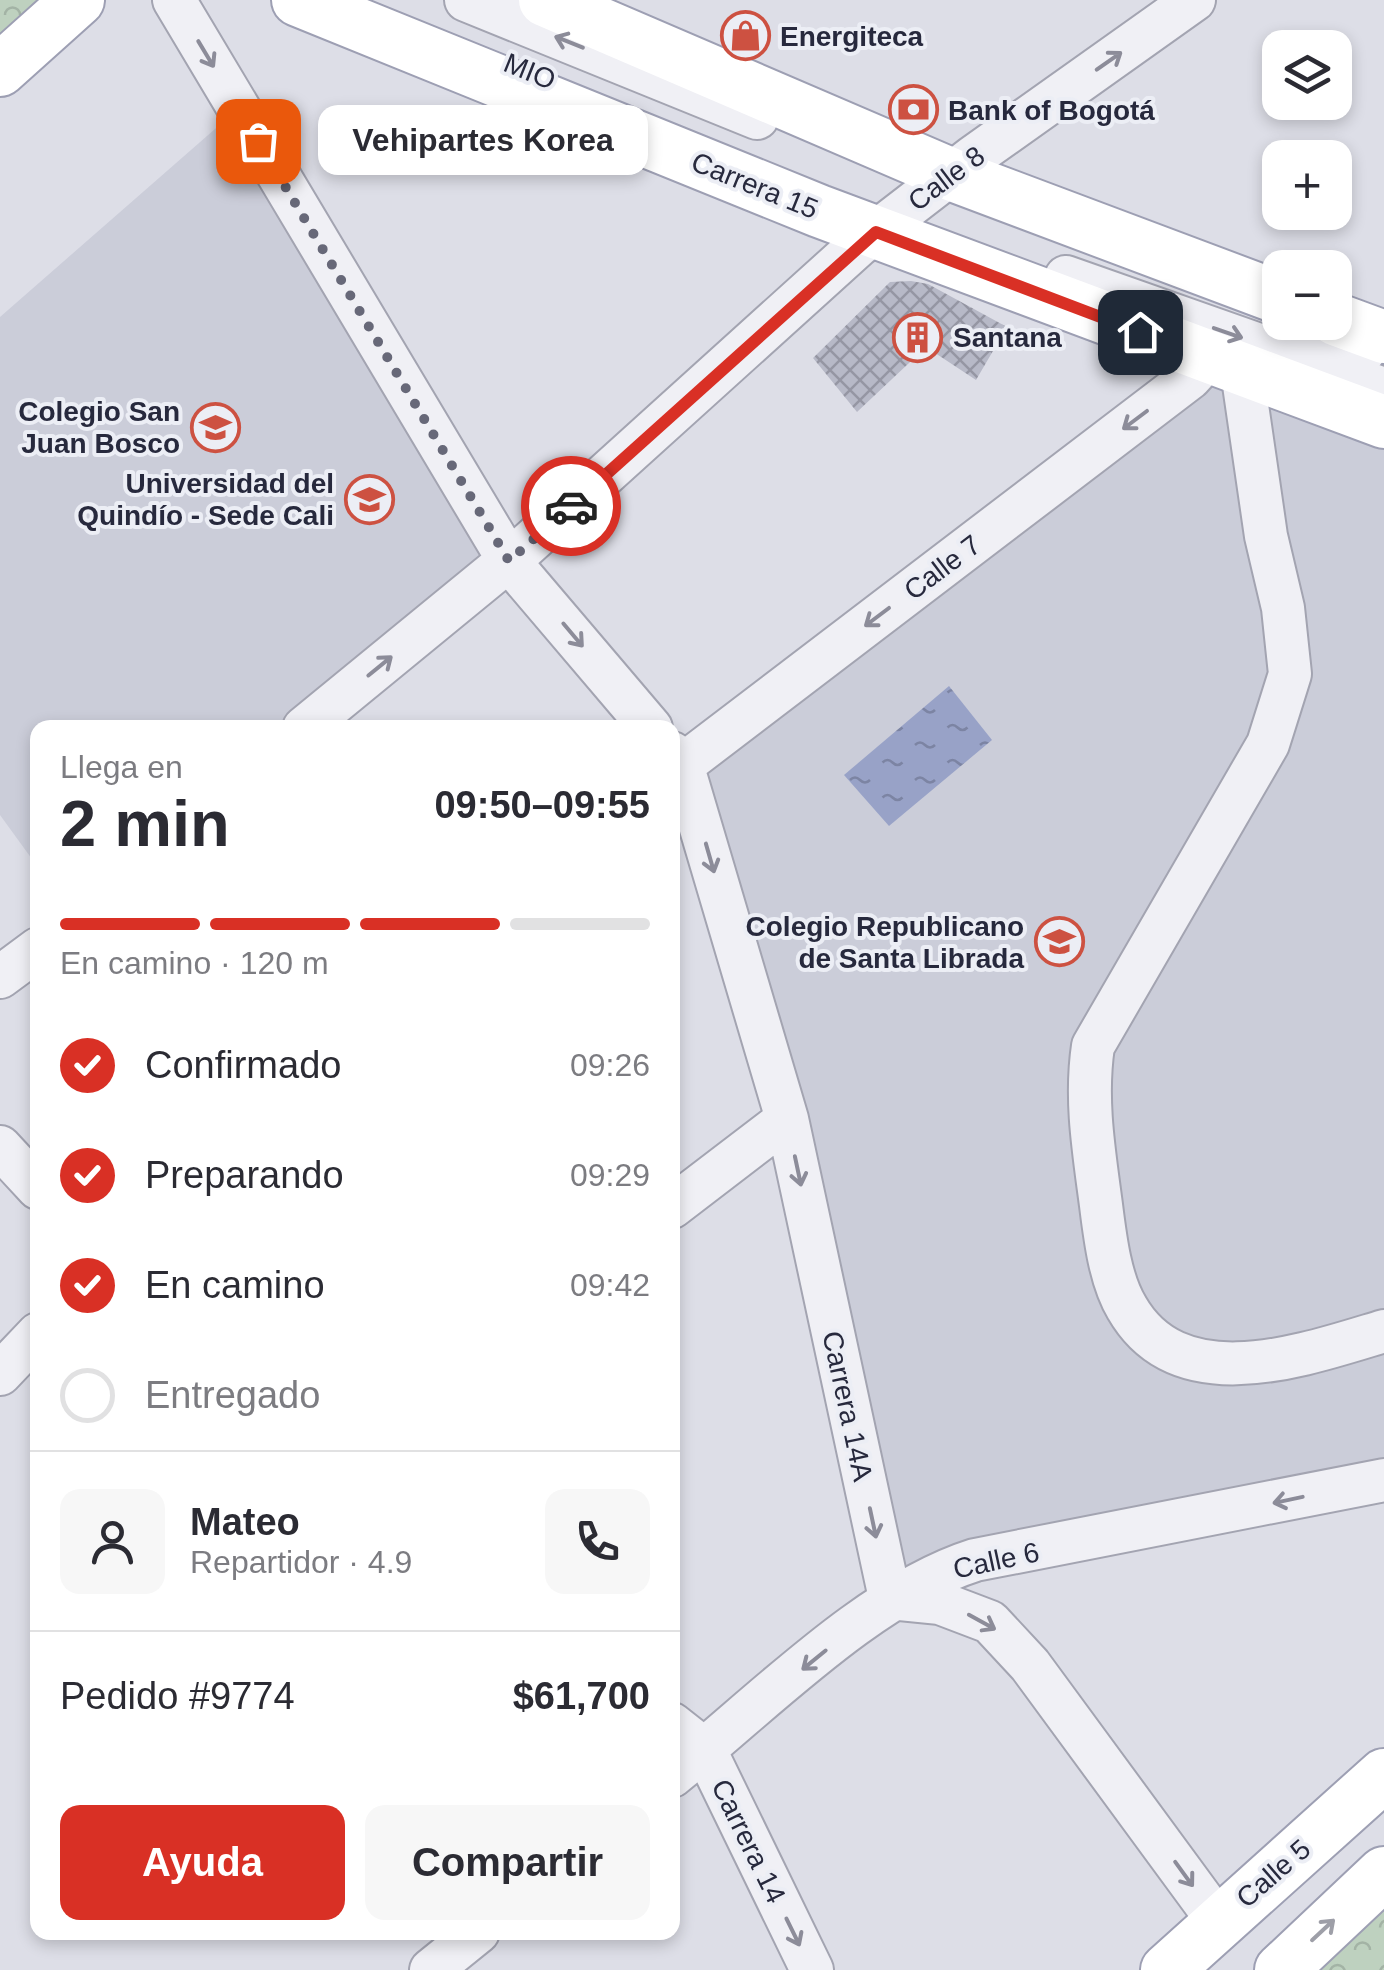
<!DOCTYPE html>
<html lang="es">
<head>
<meta charset="utf-8">
<style>
  :root { --surface:#fff; --page:#f7f7f7; --text:#2b2b33; --muted:#7c7c81; --line:#e1e1e2; --accent:#d93025 }
  body { margin:0; font-family:Arial,sans-serif; background:var(--page); color:var(--text); height:100vh; display:flex; flex-direction:column; font-size:38px; white-space:nowrap }
  * { box-sizing:border-box; margin:0 }
  p { font-size:32px; color:var(--muted) }
  .icon { flex:none; width:55px; height:55px; fill:none; stroke:currentColor; stroke-width:2; stroke-linecap:round; stroke-linejoin:round }
  .map { position:relative; flex:1; overflow:hidden }
  .panel { position:absolute; left:30px; top:720px; width:650px; height:1220px; display:flex; flex-direction:column; background:var(--surface); border-radius:20px; box-shadow:0 5px 15px #0003 }
  .panel>* { flex:none }
  .fabs { position:absolute; left:1262px; top:30px; display:grid; gap:20px }
  .fabs a { display:grid; place-items:center; width:90px; height:90px; border-radius:20px; background:var(--surface); box-shadow:0 5px 15px #0003; font-size:50px }
  .pin { position:absolute; display:grid; place-items:center; width:85px; height:85px; color:#fff; margin:-42px; border-radius:20px; box-shadow:0 5px 15px #0006 }
  .courier { position:absolute; display:grid; place-items:center; width:100px; height:100px; margin:-50px; border:8px solid #d93025; border-radius:50%; background:#fff; color:#222; box-shadow:0 2px 12px #0007 }
  .bubble { position:absolute; height:70px; border-radius:20px; background:var(--surface); box-shadow:0 5px 15px #0003; font-size:32px; font-weight:600; line-height:70px; text-align:center }
  .head em { font-style:normal; font-weight:600 }
  .head div { display:flex; flex-direction:column-reverse }
  .head { display:flex; align-items:center; justify-content:space-between; height:170px; padding:0 30px }
  h1 { font-size:65px; font-weight:600; line-height:75px }
  .bar { display:grid; grid-template-columns:repeat(4,1fr); gap:15px 10px; align-content:center; height:120px; padding:0 30px }
  .bar i { height:12px; border-radius:8px; background:var(--line) }
  .bar .current { background:var(--accent) }
  .bar p { grid-column:span 4 }
  .line { display:flex; align-items:center; gap:25px; padding:0 30px; border-top:2px solid var(--line) }
  .line div { flex:1 }
  .round { display:grid; place-items:center; flex:none; width:105px; height:105px; border-radius:20px; background:var(--page) }
  ol { padding:0 30px; list-style:none }
  li { display:flex; align-items:center; gap:30px; height:110px }
  li p { margin-inline-start:auto }
  li .icon { padding:10px; border-radius:50%; background:var(--accent); color:#fff; stroke-width:4 }
  li:last-child { color:var(--muted) }
  li i { width:55px; height:55px; border:5px solid var(--line); border-radius:50% }
  .cta { display:flex; gap:20px; margin-top:auto; padding:20px 30px }
  .cta a { flex:1; height:115px; border-radius:20px; background:var(--accent); color:#fff; font-size:40px; font-weight:600; line-height:115px; text-align:center }
  .cta a+a { background:var(--page); color:var(--text) }
  .map>svg:first-child { display:block }
  .built { fill:#cbcdd9 }
  .park { fill:url(#park-crowns) }
  .water { fill:url(#water-ripples) }
  .building { fill:url(#building-cross-hatch) }
  .lines { fill:none; stroke-linecap:round; stroke-linejoin:round }
  .minor-casing { stroke:#a3a4b1; stroke-width:46 }
  .major-casing { stroke:#9d9fb3; stroke-width:56 }
  .minor { stroke:#f0f0f5; stroke-width:42 }
  .major { stroke:#fff; stroke-width:52 }
  .oneway { stroke:#8c8c99 }
  .oneway2 { stroke:#9e9fa8 }
  .done { stroke:#676878; stroke-width:10; stroke-dasharray:0 18 }
  .route { stroke:#d93025; stroke-width:12 }
  .labels { text-anchor:middle; stroke-width:8; stroke-linejoin:round; paint-order:stroke }
  .poi-label { font-size:28px; font-weight:bold; fill:#27293d; stroke:#eceef5; text-anchor:start }
  .street-label { font-size:28px; fill:#27293d; stroke:#eceef5 }
</style>
</head>
<body>
<div class="map">
<svg width="1384" height="1970" viewBox="0 0 1384 1970">
  <defs>
    <pattern id="park-crowns" width="20" height="18" patternUnits="userSpaceOnUse" patternTransform="scale(2.5)"><rect width="20" height="18" fill="#bed1bf"/><path d="M2 6a3 3 0 1 1 6 0M12 15a3 3 0 1 1 6 0" fill="none" stroke="#a3b3a5"/></pattern>
    <pattern id="water-ripples" width="26" height="14" patternUnits="userSpaceOnUse" patternTransform="scale(2.5)"><rect width="26" height="14" fill="#98a2c7"/><path d="M2 4q2-2 4 0t4 0M15 11q2-2 4 0t4 0" fill="none" stroke="#7c84a3"/></pattern>
    <pattern id="building-cross-hatch" width="8" height="8" patternUnits="userSpaceOnUse" patternTransform="scale(2.5)"><rect width="8" height="8" fill="#b7b9c7"/><path d="M0 0l8 8M0 8l8-8" fill="none" stroke="#9596a3"/></pattern>
  </defs>
  <rect width="100%" height="100%" fill="#dddee7"/>
  <!-- built -->
  <path class="built" d="M 239,108 L 509,561 L 304,727 L 38,728 L 37,866 L 0,815 L 0,317 Z
    M 1190,378 L 1384,422 L 1384,1480 L 890,1598 L 682,764 Z"/>
  <!-- park -->
  <path class="park" d="M 0,0 L 78,0 L 0,70 Z
    M 1384,1902 L 1384,1970 L 1281,1970 Z"/>
  <!-- water -->
  <path class="water" d="M 949,686 L 992,740 L 889,826 L 844,775 Z"/>
  <!-- building -->
  <path class="building" d="M 911,281 L 928,284 L 1007,327 L 976,380 L 926,347 L 857,412 L 813,358 L 890,282 Z"/>
  <g class="lines">
    <defs>
      <path id="minor" d="M 174,0 L 509,561 L 651,728
        M 466,0 L 757,118
        M 1066,277 L 1384,389
        M 1291,322 L 1365,350
        M 1242,371 L 1266,536 L 1283,608 L 1290,674 L 1268,744 L 1093,1046 C 1085,1100 1094,1152 1101,1205 C 1105,1237 1110,1280 1127,1308 C 1180,1400 1304,1355 1384,1331
        M 304,728 L 526,546 L 859,245 L 973,157 L 1194,0
        M 672,753 L 682,764 L 787,1119 L 890,1598
        M 672,773 L 1190,378 L 1209,357
        M 0,977 L 38,949
        M 0,1147 L 38,1188
        M 672,1207 L 787,1119
        M 0,1374 L 38,1334
        M 890,1598 L 940,1603 L 990,1622 L 1030,1665 L 1218,1921
        M 672,1724 L 705,1750 L 812,1970
        M 672,1776 C 762,1704 868,1594 975,1560 L 1384,1480
        M 431,1970 L 478,1932"/>
      <path id="major" d="M 298,0 L 819,211 L 1384,422
        M 545,0 L 950,174 L 1280,298
        M 0,70 L 78,0
        M 1335,319 L 1384,337
        M 1167,1970 L 1384,1775
        M 1281,1970 L 1384,1873"/>
    </defs>
    <!-- minor casing -->
    <use href="#minor" class="minor-casing"/>
    <!-- major casing -->
    <use href="#major" class="major-casing"/>
    <!-- minor -->
    <use href="#minor" class="minor"/>
    <!-- major -->
    <use href="#major" class="major"/>
  </g>
  <!-- one-way arrows -->
  <defs><path id="oneway-shaft" d="M-6 0H5M1.5-3L5.5 0L1.5 3" fill="none" stroke-width="1.6" stroke-linecap="round" stroke-linejoin="round" transform="scale(2.5)"/></defs>
  <g class="oneway">
    <use href="#oneway-shaft" transform="translate(569 42) rotate(-158)"/>
    <use href="#oneway-shaft" transform="translate(206 54) rotate(59)"/>
    <use href="#oneway-shaft" transform="translate(1109 61) rotate(-35)"/>
    <use href="#oneway-shaft" transform="translate(1228 333) rotate(19)"/>
    <use href="#oneway-shaft" transform="translate(1135 420) rotate(143)"/>
    <use href="#oneway-shaft" transform="translate(877 617) rotate(143)"/>
    <use href="#oneway-shaft" transform="translate(573 635) rotate(50)"/>
    <use href="#oneway-shaft" transform="translate(380 666) rotate(-39)"/>
    <use href="#oneway-shaft" transform="translate(710 858) rotate(74)"/>
    <use href="#oneway-shaft" transform="translate(798 1171) rotate(78)"/>
    <use href="#oneway-shaft" transform="translate(1288 1500) rotate(168)"/>
    <use href="#oneway-shaft" transform="translate(873 1523) rotate(78)"/>
    <use href="#oneway-shaft" transform="translate(982 1622) rotate(29)"/>
    <use href="#oneway-shaft" transform="translate(814 1660) rotate(141)"/>
    <use href="#oneway-shaft" transform="translate(1184 1874) rotate(54)"/>
    <use href="#oneway-shaft" transform="translate(793 1932) rotate(64)"/>
  </g>
  <use class="oneway2" href="#oneway-shaft" transform="translate(1323 1930) rotate(-43)"/>
  <g class="lines">
    <!-- done -->
    <path class="done" d="M 258,141 L 509,561 L 571,506"/>
    <!-- route -->
    <path class="route" d="M 571,506 L 876,232 L 1140,332"/>
  </g>
  <!-- icons -->
  <defs>
    <symbol id="shop-ring" viewBox="-11 -11 22 22"><circle r="9.5" fill="#eceef5" stroke="#cd5141" stroke-width="1.5"/><path d="M-5-2.5h2.3a2.7 3.5 0 0 1 5.4 0H5L5.5 6h-11ZM-1.5-2.5h3a1.5 2.3 0 0 0-3 0Z" fill="#cd5141"/></symbol>
    <symbol id="bank-ring" viewBox="-11 -11 22 22"><circle r="9.5" fill="#eceef5" stroke="#cd5141" stroke-width="1.5"/><path d="M-6-4H6V4H-6ZM0-2.3a2.3 2.3 0 1 0 0 4.6a2.3 2.3 0 1 0 0-4.6Z" fill="#cd5141"/></symbol>
    <symbol id="building-ring" viewBox="-11 -11 22 22"><circle r="9.5" fill="#eceef5" stroke="#cd5141" stroke-width="1.5"/><path d="M-4-6H4V6H1V3H-1V6H-4ZM-2.5-4.3h1.7v1.8h-1.7ZM.8-4.3h1.7v1.8H.8ZM-2.5-1h1.7V.8h-1.7ZM.8-1h1.7V.8H.8Z" fill="#cd5141"/></symbol>
    <symbol id="school-ring" viewBox="-11 -11 22 22"><circle r="9.5" fill="#eceef5" stroke="#cd5141" stroke-width="1.5"/><path d="M0-5L7-2L0 1L-7-2ZM-4 1L0 2.5L4 1V4Q0 6-4 4Z" fill="#cd5141"/></symbol>
    <symbol id="university-ring" viewBox="-11 -11 22 22"><circle r="9.5" fill="#eceef5" stroke="#cd5141" stroke-width="1.5"/><path d="M0-5L7-2L0 1L-7-2ZM-4 1L0 2.5L4 1V4Q0 6-4 4Z" fill="#cd5141"/></symbol>
  </defs>
  <g fill-rule="evenodd">
    <use href="#shop-ring" x="718" y="8" width="55" height="55"/>
    <use href="#bank-ring" x="886" y="82" width="55" height="55"/>
    <use href="#building-ring" x="890" y="310" width="55" height="55"/>
    <use href="#school-ring" x="188" y="400" width="55" height="55"/>
    <use href="#university-ring" x="342" y="472" width="55" height="55"/>
    <use href="#school-ring" x="1032" y="914" width="55" height="55"/>
  </g>
  <g class="labels">
    <!-- poi labels -->
    <g class="poi-label">
      <text x="780" y="46">Energiteca</text>
      <text x="948" y="120">Bank of Bogotá</text>
      <text x="953" y="347">Santana</text>
      <text x="180" y="421" text-anchor="end">Colegio San<tspan x="180" dy="32">Juan Bosco</tspan></text>
      <text x="334" y="493" text-anchor="end">Universidad del<tspan x="334" dy="32">Quindío - Sede Cali</tspan></text>
      <text x="1024" y="936" text-anchor="end">Colegio Republicano<tspan x="1024" dy="32">de Santa Librada</tspan></text>
    </g>
    <!-- street labels -->
    <g class="street-label">
      <text transform="translate(530 71) rotate(22)" y="10">MIO</text>
      <text transform="translate(946 178) rotate(-37)" y="10">Calle 8</text>
      <text transform="translate(755 185) rotate(22)" y="10">Carrera 15</text>
      <text transform="translate(942 567) rotate(-37)" y="10">Calle 7</text>
      <text transform="translate(848 1406) rotate(78)" y="10">Carrera 14A</text>
      <text transform="translate(996 1560) rotate(-12)" y="10">Calle 6</text>
      <text transform="translate(749 1841) rotate(64)" y="10">Carrera 14</text>
      <text transform="translate(1273 1873) rotate(-41)" y="10">Calle 5</text>
    </g>
  </g>
</svg>
<div class="fabs">
<a><svg class="icon" aria-label="layers" viewBox="0 0 24 24"><path d="M12 4l9 5-9 5-9-5zM3 14l9 5 9-5"/></svg></a>
<a>+</a>
<a>−</a>
</div>
<div class="pin" style="left:258px;top:141px;background:#ea580c"><svg class="icon" aria-label="bag" viewBox="0 0 24 24"><path d="M5 8h14l-1 12H6zM9 8a3 3 0 0 1 6 0"/></svg></div>
<div class="pin" style="left:1140px;top:332px;background:#1f2937"><svg class="icon" aria-label="home" viewBox="0 0 24 24"><path d="M3 11l9-7 9 7M6 9v11h12V9"/></svg></div>
<div class="courier" style="left:571px;top:506px"><svg class="icon" aria-label="car" viewBox="0 0 24 24"><path d="M5 17H2v-5l4-1 3-4h7l3 4 3 1v5h-3M9 17h6M6 11h13"/><circle cx="7" cy="17" r="2"/><circle cx="17" cy="17" r="2"/></svg></div>
<div class="bubble" style="left:318px;top:105px;width:330px">Vehipartes Korea</div>
<section class="panel">
<div class="head"><div><h1>2 min</h1><p>Llega en</p></div><em>09:50–09:55</em></div>
<div class="bar"><i class="current"></i><i class="current"></i><i class="current"></i><i></i><p>En camino · 120 m</p></div>
<ol>
<li><svg class="icon" aria-label="check" viewBox="0 0 24 24"><path d="M5 12l5 5 9-10"/></svg>Confirmado<p>09:26</p></li>
<li><svg class="icon" aria-label="check" viewBox="0 0 24 24"><path d="M5 12l5 5 9-10"/></svg>Preparando<p>09:29</p></li>
<li><svg class="icon" aria-label="check" viewBox="0 0 24 24"><path d="M5 12l5 5 9-10"/></svg>En camino<p>09:42</p></li>
<li><i></i>Entregado</li>
</ol>
<div class="line" style="height:180px"><a class="round"><svg class="icon" aria-label="person" viewBox="0 0 24 24"><circle cx="12" cy="8" r="4"/><path d="M4 21q1-7 8-7t8 7"/></svg></a><div><b>Mateo</b><p>Repartidor · 4.9</p></div><a class="round"><svg class="icon" aria-label="phone" viewBox="0 0 24 24"><path d="M5 4h4l2 5-3 2q2 4 5 5l2-3 5 2v4C11 20 4 13 5 4z"/></svg></a></div>
<div class="line" style="height:130px"><div>Pedido #9774</div><b>$61,700</b></div>
<div class="cta"><a>Ayuda</a><a>Compartir</a></div>
</section>
</div>
</body>
</html>
